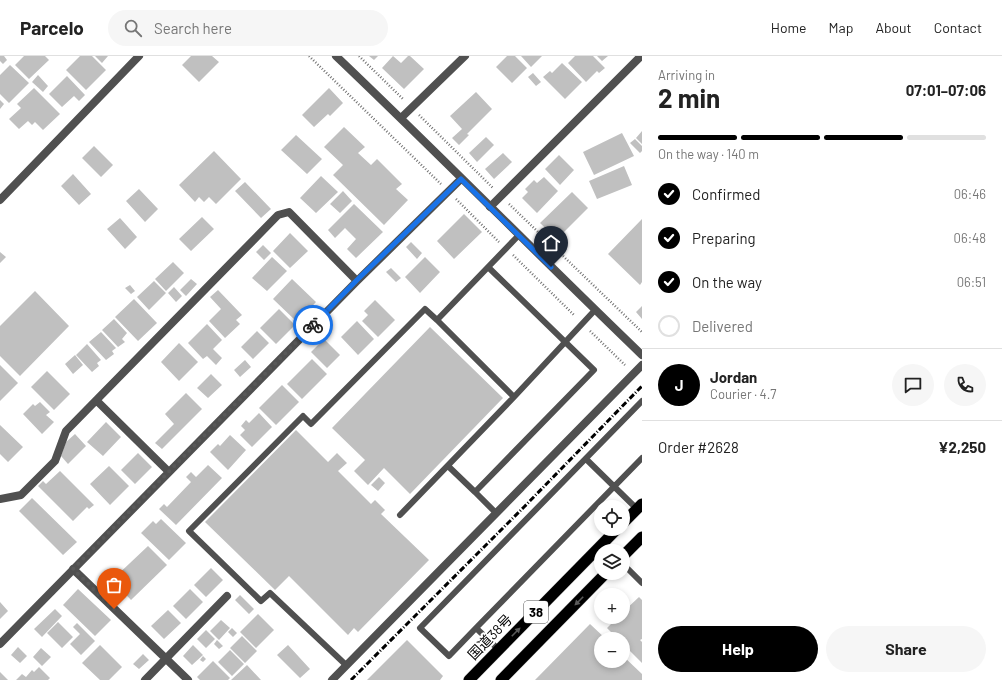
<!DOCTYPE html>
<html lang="en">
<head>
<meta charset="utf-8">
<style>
  :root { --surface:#fff; --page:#f6f6f6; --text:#222; --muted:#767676; --line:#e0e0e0; --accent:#000 }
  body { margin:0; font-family:Barlow,"Noto Sans JP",sans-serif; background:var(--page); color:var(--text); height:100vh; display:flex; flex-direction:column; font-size:15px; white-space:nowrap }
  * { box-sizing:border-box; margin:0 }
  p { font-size:13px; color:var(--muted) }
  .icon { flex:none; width:22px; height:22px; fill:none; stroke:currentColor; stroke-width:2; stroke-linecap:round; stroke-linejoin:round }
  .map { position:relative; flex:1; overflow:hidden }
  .panel { display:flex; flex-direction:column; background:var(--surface); width:360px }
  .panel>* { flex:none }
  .controls { position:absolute; left:594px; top:444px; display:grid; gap:8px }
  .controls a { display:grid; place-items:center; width:36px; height:36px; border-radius:50%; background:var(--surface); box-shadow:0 2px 6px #0003; font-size:20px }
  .pin { position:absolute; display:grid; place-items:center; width:34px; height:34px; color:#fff; margin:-41px -17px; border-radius:50% 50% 50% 0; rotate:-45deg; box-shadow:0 0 4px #0007 }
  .pin .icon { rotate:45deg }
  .courier { position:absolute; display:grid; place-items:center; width:40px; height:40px; margin:-20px; border:3px solid #1a73e8; border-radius:50%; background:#fff; color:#222; box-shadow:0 1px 5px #0007 }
  .overview em { font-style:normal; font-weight:700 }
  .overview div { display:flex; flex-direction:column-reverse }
  .overview { display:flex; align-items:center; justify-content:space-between; height:68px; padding:0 16px }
  h1 { font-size:26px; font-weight:700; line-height:30px }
  .bar { display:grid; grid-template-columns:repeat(4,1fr); gap:6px 4px; align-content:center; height:48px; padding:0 16px }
  .bar i { height:5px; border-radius:3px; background:var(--line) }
  .bar .active { background:var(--accent) }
  .bar p { grid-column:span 4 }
  .line { display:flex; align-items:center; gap:10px; padding:0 16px; border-top:1px solid var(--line) }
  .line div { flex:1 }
  .round { display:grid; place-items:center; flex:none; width:42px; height:42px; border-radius:21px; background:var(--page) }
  ol { padding:0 16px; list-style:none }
  li { display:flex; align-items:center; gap:12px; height:44px }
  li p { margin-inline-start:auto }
  li .icon { padding:4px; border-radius:50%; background:var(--accent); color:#fff; stroke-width:4 }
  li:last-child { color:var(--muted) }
  li i { width:22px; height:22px; border:2px solid var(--line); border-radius:50% }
  .button { display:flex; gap:8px; margin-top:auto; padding:8px 16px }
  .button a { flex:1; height:46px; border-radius:24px; background:var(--accent); color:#fff; font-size:16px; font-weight:700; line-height:46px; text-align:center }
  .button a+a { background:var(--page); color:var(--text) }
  header { display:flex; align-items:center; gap:24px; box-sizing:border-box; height:56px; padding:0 20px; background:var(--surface); border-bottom:1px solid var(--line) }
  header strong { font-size:19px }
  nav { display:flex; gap:22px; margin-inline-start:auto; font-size:14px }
  .search { width:280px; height:36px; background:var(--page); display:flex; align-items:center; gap:10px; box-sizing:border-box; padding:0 14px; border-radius:22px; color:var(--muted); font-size:15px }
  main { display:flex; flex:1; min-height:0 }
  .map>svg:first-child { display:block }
  .building { fill:#c0c0c0 }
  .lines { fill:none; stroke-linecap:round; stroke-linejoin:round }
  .trunk-casing { stroke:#dbdbdb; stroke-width:12 }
  .path { stroke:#727272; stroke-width:2.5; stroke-dasharray:1 2; stroke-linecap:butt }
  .service { stroke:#505050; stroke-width:6 }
  .minor { stroke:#505050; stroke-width:8 }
  .tertiary { stroke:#505050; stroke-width:8 }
  .trunk { stroke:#000; stroke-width:11 }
  .rail { stroke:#000; stroke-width:3; stroke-dasharray:6 2 1 2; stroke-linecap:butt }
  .oneway { fill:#595959 }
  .done { stroke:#595959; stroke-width:4; stroke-dasharray:0 7.2 }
  .route { stroke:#1a73e8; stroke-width:5 }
  .labels { text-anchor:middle; stroke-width:4; stroke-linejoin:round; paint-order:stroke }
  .shield { fill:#fff; stroke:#4c4c4c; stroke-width:1 }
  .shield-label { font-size:13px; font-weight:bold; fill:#000 }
  .street-label { font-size:14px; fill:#000; stroke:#fff }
</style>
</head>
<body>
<header>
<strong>Parcelo</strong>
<div class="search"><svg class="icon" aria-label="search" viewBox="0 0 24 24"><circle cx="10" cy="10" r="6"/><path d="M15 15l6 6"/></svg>Search here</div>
<nav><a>Home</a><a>Map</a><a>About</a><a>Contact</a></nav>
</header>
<main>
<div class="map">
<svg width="642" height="624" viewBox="0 0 642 624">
  <rect width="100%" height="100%" fill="#fff"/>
  <!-- building -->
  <path class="building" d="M 0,0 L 4,0 L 7,4 L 3,8 L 0,5 Z
    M 24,0 L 45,0 L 49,4 L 29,23 L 15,9 Z
    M 80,0 L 92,0 L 106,14 L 86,34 L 66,14 Z
    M 95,0 L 108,0 L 102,7 Z
    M 191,0 L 212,0 L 219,6 L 199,26 L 182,9 Z
    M 369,0 L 378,0 L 374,4 Z
    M 393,0 L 401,7 L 408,0 L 410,0 L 424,13 L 404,33 L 382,12 Z
    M 507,0 L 515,0 L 527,12 L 512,27 L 496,11 Z
    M 521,0 L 542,0 L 531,11 Z
    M 575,0 L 593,0 L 605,12 L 599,17 L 597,15 L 586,26 L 568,7 Z
    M 597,0 L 608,0 L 602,5 Z
    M 562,7 L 582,26 L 565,43 L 543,21 L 550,15 L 552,17 Z
    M 10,9 L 29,27 L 9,47 L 0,38 L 0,19 Z
    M 533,17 L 541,26 L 536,30 L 528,21 Z
    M 38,19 L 48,30 L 43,36 L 32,26 Z
    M 67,20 L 85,39 L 79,45 L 74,40 L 62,51 L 49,38 Z
    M 34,32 L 60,58 L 43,74 L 35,66 L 32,69 L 28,65 L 19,73 L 9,63 L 21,52 L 17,48 Z
    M 329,32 L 343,47 L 330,60 L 328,58 L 314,71 L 302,59 Z
    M 476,36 L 492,53 L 467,78 L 469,79 L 459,89 L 452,82 L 462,73 L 450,60 Z
    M 0,44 L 4,48 L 0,53 Z
    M 344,71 L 365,91 L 358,97 L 371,109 L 377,103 L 402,128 L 396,133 L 408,144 L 384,169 L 333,119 L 343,109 L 324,91 Z
    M 642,75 L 642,88 L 636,82 Z
    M 622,77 L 634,100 L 594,119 L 583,96 Z
    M 296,79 L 322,103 L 307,118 L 281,94 Z
    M 486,81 L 494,89 L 477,106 L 469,97 Z
    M 635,83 L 642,90 L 642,95 L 640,97 L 630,87 Z
    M 94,90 L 113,109 L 101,121 L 82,102 Z
    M 214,95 L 241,123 L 216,148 L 209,141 L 204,146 L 199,141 L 195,146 L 179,129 Z
    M 503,97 L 512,106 L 494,123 L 485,113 Z
    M 559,99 L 574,114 L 560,129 L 545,113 Z
    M 624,110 L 632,129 L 597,143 L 589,125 Z
    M 73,118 L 91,138 L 79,149 L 61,130 Z
    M 321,120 L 338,136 L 316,157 L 300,142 Z
    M 544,121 L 558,135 L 537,157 L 522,142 L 528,136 L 525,133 L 534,124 L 537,127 Z
    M 245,126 L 271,153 L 261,162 L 235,135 Z
    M 139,133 L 158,153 L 145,166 L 126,145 Z
    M 343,135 L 352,145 L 340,157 L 330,148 Z
    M 572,136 L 588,152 L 557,183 L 540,167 Z
    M 354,148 L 383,176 L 356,202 L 347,193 L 356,183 L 345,172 L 335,182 L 328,174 Z
    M 464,158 L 482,176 L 454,203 L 437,185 Z
    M 202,161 L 214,173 L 191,195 L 179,183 Z
    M 120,162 L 137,181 L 125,193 L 107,173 Z
    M 642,163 L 642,226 L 640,229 L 608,198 Z
    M 290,177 L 308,195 L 290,212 L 273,195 Z
    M 411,186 L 422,197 L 417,203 L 406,191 Z
    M 263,189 L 271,197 L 264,204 L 256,196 Z
    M 0,196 L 6,201 L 0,207 Z
    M 272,201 L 287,215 L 267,235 L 252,222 Z
    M 425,201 L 440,216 L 420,237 L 405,221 Z
    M 173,206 L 184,217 L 166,235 L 155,223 Z
    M 391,212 L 401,222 L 396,226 L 386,216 Z
    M 191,223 L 197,228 L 186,240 L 180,234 Z
    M 292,223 L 316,246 L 297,266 L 273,243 Z
    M 154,225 L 166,237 L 149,254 L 137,241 Z
    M 130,229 L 135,235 L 131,238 L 125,232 Z
    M 174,231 L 182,240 L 176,246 L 168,237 Z
    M 218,234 L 242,259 L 236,264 L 240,268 L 225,282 L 209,265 L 221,253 L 210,241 Z
    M 35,235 L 69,270 L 20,320 L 0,300 L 0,270 Z
    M 134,243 L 157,267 L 138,285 L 115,261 Z
    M 375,244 L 395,264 L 378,281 L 362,265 L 368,259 L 364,255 Z
    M 642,250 L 642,263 L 636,256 Z
    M 279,253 L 295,269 L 276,288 L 260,272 Z
    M 114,263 L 127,277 L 122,283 L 125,286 L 118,291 L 102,274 Z
    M 357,265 L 374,283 L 358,299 L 341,281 Z
    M 207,268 L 222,284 L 213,293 L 222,302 L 216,309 L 207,300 L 203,303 L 188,287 Z
    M 430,271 L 503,342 L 410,438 L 384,412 L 368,429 L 354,415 L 365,404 L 332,372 Z
    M 257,275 L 269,287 L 253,303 L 241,291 Z
    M 101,276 L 116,292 L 112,295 L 114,298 L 106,304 L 89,286 Z
    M 324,283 L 340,299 L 327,312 L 311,296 Z
    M 179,287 L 198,306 L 179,325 L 161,306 Z
    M 87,288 L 101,304 L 97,307 L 99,310 L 92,316 L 76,299 Z
    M 75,299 L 83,309 L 73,318 L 65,308 Z
    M 312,303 L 327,318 L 302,343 L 287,328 Z
    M 245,304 L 251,311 L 240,321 L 234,314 Z
    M 0,309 L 18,327 L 0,345 Z
    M 47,315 L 70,338 L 54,354 L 31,331 Z
    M 211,318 L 222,329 L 208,342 L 197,332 Z
    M 282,329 L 299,346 L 276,369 L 259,352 Z
    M 186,337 L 202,353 L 162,393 L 155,387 L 174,368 L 165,358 Z
    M 40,346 L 50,356 L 46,359 L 54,366 L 42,378 L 23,358 L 33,348 L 35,350 Z
    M 259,357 L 272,371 L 252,391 L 240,379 L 245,374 L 241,370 L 246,364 L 249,367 Z
    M 106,366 L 121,381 L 103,400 L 87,386 Z
    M 0,369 L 23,391 L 8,406 L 0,398 Z
    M 296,374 L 328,406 L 337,397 L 347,407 L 338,415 L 371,448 L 375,444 L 385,454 L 381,458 L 429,504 L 358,576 L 354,572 L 348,579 L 289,520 L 275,534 L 205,466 Z
    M 75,378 L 86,390 L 68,408 L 61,400 L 66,386 Z
    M 230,379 L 246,394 L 228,414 L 210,396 L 218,388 L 220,390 Z
    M 138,397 L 152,411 L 135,428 L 121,414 Z
    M 208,409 L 222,422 L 176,469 L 159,453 L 164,448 L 167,451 L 191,426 L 186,421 L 191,416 L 196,421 Z
    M 109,410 L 129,430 L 110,449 L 90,428 Z
    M 60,415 L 94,449 L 89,453 L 87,451 L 73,465 L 38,430 L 43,425 L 46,428 Z
    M 379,421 L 385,427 L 378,435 L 371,429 Z
    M 32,442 L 77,486 L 63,499 L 19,455 Z
    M 161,463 L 186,487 L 169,504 L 141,477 L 153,465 L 156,468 Z
    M 148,490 L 167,509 L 131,544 L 112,524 Z
    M 211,512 L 223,524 L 206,541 L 194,529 Z
    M 78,533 L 111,564 L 95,580 L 63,549 Z
    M 190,533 L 203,546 L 186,563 L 173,550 Z
    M 240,539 L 254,553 L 249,558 L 235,544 Z
    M 639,541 L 642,544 L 642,583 L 640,584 L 642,586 L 642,607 L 623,588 L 623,583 L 618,583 L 607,572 L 618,561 L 623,561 L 623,556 Z
    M 0,546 L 8,555 L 0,563 Z
    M 55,553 L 62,560 L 42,581 L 34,573 Z
    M 168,554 L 181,567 L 164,583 L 151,570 Z
    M 258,558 L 274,574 L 256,592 L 240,576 Z
    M 221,564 L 230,572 L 219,584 L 210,575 Z
    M 58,566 L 73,581 L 62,592 L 47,577 Z
    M 77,567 L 95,585 L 81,599 L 70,588 L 80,578 L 73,571 Z
    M 590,568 L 606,583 L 601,583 L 601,605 L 623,605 L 623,600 L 642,618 L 642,624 L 535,624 Z
    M 232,572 L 237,577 L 233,581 L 228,576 Z
    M 206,574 L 215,583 L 206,592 L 197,583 Z
    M 242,580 L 257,595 L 245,607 L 230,592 Z
    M 217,584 L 223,590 L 219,593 L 214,588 Z
    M 407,584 L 443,620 L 440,624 L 367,624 Z
    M 100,589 L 122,611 L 109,624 L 100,624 L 82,607 Z
    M 193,589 L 203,599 L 192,609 L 183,600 Z
    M 288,589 L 310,613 L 300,622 L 277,599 Z
    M 18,591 L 27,600 L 20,607 L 11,599 Z
    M 41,592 L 51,601 L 42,610 L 33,601 Z
    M 230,594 L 244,608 L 232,620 L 218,606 Z
    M 143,598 L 149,604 L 139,613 L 133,608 Z
    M 203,600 L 206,603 L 203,606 L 200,604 Z
    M 213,605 L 230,622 L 228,624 L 200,624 L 197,621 Z
    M 247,609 L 261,624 L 231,624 Z
    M 39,611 L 50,622 L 48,624 L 16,624 L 22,618 L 26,621 L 32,614 L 34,616 Z
    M 0,616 L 8,624 L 0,624 Z"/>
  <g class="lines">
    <defs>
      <path id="trunk" d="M 623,467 L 642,448
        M 623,500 L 642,481
        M 469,624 L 617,473
        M 501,624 L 606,517"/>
    </defs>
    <!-- trunk casing -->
    <use href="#trunk" class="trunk-casing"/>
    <!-- path -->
    <path class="path" d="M 309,0 L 441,128
      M 359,0 L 403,43
      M 419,59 L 493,132
      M 456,143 L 499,186
      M 509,148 L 642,276
      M 513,199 L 575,260
      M 590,275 L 625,309"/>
    <!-- service -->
    <path class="service" d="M 514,341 L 437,264 L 519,179
      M 586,403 L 637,453
      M 448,410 L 475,436 L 594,314 L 488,211
      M 475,436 L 496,457
      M 400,459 L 514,341 L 595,254
      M 603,488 L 610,495
      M 623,508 L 642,527
      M 476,572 L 449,600 L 420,572 L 642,345
      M 498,593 L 476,572 L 642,402
      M 346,609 L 270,537 L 261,545 L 189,475 L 303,360 L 311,368 L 425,253 L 437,264"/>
    <!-- minor -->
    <path class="minor" d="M 401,62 L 465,0
      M 490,151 L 641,0
      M 97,345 L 169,416
      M 0,443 L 21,439 L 55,405 L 66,375 L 278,159 L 289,156 L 357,225
      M 73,513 L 188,624
      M 0,588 L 357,225 L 461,123
      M 145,624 L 227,540
      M 332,624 L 642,309"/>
    <!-- tertiary -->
    <path class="tertiary" d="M 336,0 C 439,98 539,200 642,299
      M 0,144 L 139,0"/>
    <!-- trunk -->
    <use href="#trunk" class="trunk"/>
    <!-- rail -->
    <path class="rail" d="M 351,624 L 524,451 L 642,330"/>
  </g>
  <!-- one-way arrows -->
  <defs><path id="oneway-solid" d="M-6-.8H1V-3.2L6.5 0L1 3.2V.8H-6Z"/></defs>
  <g class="oneway">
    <use href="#oneway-solid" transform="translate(579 545) rotate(135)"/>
    <use href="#oneway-solid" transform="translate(516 576) rotate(-45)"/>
  </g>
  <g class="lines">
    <!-- done -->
    <path class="done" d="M 114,553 L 73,513 L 313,269"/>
    <!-- route -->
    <path class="route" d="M 313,269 L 357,224 L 461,123 L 551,211"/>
  </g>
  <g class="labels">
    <!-- shield labels -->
    <rect class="shield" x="524" y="545" width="24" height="22" rx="3"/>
    <g class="shield-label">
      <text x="536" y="561">38</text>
    </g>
    <!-- street labels -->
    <g class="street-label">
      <text transform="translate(490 581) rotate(-46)" y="5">国道38号</text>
    </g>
  </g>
</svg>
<div class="controls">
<a><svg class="icon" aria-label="locate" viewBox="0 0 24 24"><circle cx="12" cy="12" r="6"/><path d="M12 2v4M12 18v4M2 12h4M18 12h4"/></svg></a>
<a><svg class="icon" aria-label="layers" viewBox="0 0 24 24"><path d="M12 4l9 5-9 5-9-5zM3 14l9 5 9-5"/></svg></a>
<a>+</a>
<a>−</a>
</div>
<div class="pin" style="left:114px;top:553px;background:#ea580c"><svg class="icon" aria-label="bag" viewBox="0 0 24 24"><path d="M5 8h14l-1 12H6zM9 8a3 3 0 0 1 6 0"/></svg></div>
<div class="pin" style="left:551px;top:211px;background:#1f2937"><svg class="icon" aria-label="home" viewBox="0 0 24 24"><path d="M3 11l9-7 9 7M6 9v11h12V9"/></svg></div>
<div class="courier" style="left:313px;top:269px"><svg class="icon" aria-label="bike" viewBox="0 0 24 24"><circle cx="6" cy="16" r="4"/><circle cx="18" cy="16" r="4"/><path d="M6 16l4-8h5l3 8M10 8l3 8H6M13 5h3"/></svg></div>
</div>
<section class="panel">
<div class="overview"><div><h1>2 min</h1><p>Arriving in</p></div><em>07:01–07:06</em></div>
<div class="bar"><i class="active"></i><i class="active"></i><i class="active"></i><i></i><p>On the way · 140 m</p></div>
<ol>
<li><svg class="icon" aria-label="check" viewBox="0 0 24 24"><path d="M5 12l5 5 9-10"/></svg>Confirmed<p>06:46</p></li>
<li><svg class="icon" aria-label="check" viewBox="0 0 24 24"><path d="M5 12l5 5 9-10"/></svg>Preparing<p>06:48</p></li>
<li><svg class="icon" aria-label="check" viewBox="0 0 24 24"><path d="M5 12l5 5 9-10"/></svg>On the way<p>06:51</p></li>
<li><i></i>Delivered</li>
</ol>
<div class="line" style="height:72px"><b class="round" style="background:var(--accent);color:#fff">J</b><div><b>Jordan</b><p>Courier · 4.7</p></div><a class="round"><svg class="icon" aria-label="chat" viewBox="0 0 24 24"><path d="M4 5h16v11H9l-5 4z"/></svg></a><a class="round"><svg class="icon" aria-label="phone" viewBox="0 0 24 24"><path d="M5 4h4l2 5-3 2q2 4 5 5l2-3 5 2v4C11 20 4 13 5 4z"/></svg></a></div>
<div class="line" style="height:52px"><div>Order #2628</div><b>¥2,250</b></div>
<div class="button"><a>Help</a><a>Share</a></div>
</section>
</main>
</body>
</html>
